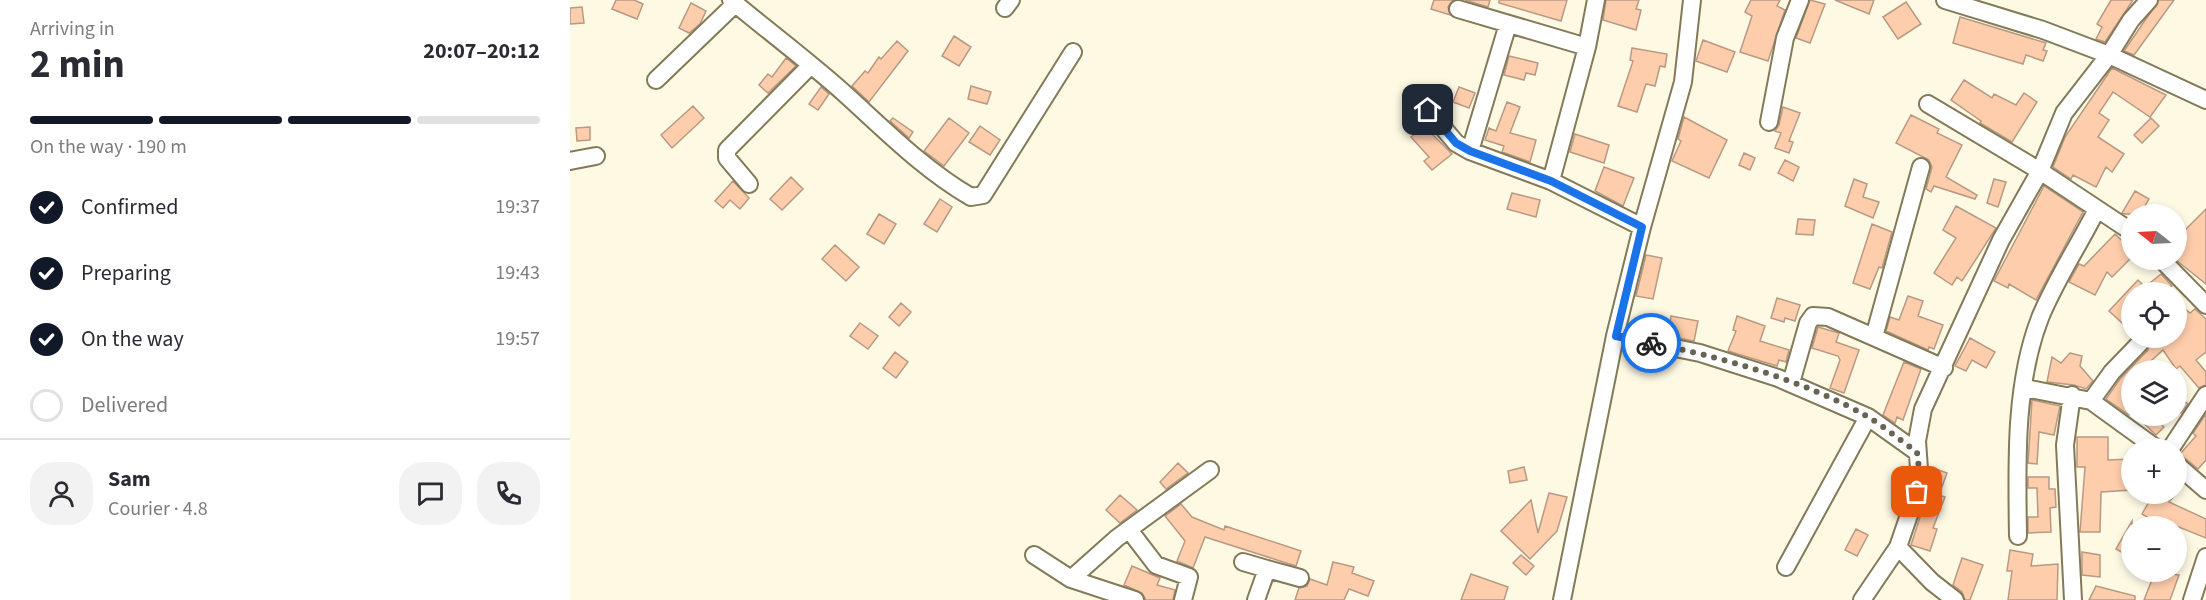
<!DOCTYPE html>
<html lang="en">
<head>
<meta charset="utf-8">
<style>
  :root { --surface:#fff; --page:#f2f2f3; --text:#2b2b33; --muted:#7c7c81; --line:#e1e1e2; --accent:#111827 }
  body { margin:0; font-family:"Source Sans 3",sans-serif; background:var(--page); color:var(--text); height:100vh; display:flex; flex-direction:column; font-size:22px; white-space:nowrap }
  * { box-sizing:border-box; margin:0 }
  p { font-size:20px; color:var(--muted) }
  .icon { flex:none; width:33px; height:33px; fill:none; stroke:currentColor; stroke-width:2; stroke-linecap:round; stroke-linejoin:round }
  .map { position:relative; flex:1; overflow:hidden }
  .side { display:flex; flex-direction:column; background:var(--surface); width:570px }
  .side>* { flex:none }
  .needle { width:39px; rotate:288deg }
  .controls { position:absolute; left:1551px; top:204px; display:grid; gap:12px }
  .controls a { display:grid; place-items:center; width:66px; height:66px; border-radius:50%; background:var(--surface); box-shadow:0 3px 9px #0003; font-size:30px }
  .pin { position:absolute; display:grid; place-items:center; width:51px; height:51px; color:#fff; margin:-26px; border-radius:12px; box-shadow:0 3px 9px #0006 }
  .courier { position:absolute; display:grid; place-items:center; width:60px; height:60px; margin:-30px; border:4px solid #1a73e8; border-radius:50%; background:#fff; color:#222; box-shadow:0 2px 8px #0007 }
  .overview em { font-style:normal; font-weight:700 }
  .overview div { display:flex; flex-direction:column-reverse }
  .overview { display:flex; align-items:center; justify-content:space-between; height:102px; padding:0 30px }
  h1 { font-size:39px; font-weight:700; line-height:45px }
  .bar { display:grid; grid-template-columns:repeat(4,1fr); gap:9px 6px; align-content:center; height:72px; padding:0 30px }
  .bar i { height:8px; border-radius:4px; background:var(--line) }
  .bar .selected { background:var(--accent) }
  .bar p { grid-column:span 4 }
  .line { display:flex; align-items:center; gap:15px; padding:0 30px; border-top:2px solid var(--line) }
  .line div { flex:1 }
  .round { display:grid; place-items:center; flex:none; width:63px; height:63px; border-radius:24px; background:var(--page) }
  ol { padding:0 30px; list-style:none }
  li { display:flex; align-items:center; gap:18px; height:66px }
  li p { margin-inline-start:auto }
  li .icon { padding:6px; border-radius:50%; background:var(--accent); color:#fff; stroke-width:4 }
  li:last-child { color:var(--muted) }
  li i { width:33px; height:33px; border:3px solid var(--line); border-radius:50% }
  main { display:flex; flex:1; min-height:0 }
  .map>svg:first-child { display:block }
  .building { fill:#feceac; stroke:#b89983; stroke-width:1.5 }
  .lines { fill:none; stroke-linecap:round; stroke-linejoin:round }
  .minor-casing { stroke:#827a58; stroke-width:20 }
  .minor { stroke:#fff; stroke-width:16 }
  .done { stroke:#676453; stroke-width:6; stroke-dasharray:0 10.8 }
  .route { stroke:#1a73e8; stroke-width:8 }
</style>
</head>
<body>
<main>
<section class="side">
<div class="overview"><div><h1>2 min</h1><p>Arriving in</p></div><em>20:07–20:12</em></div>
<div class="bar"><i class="selected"></i><i class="selected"></i><i class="selected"></i><i></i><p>On the way · 190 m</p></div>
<ol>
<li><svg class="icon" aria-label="check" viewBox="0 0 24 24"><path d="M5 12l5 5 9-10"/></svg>Confirmed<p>19:37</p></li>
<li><svg class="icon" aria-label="check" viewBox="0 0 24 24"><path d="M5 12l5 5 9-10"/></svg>Preparing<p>19:43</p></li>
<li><svg class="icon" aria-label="check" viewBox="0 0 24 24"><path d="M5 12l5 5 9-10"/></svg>On the way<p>19:57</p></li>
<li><i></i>Delivered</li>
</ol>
<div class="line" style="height:108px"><a class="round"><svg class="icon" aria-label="person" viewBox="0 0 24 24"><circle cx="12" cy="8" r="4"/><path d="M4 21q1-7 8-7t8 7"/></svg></a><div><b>Sam</b><p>Courier · 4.8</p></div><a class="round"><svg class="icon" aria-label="chat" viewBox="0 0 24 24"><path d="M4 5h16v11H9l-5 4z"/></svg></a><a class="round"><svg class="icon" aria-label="phone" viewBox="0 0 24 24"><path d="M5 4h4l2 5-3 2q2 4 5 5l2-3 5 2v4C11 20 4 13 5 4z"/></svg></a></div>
</section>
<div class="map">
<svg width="1636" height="600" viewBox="0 0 1636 600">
  <rect width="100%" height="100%" fill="#fef9e3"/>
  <!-- building -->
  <path class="building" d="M 46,0 L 64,0 L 73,4 L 67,19 L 42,9 Z
    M 864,0 L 883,0 L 878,7 L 880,15 L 861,9 Z
    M 895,0 L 920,0 L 918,7 Z
    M 929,0 L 997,0 L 991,21 L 929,3 Z
    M 1036,0 L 1069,0 L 1066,9 L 1071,10 L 1066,30 L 1033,20 Z
    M 1181,0 L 1210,0 L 1207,6 L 1215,10 L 1198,61 L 1170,52 L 1182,16 L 1175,12 Z
    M 1240,0 L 1255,4 L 1240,43 L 1226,38 Z
    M 1265,0 L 1304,0 L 1299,14 Z
    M 1541,0 L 1563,0 L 1535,42 L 1526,39 L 1532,27 L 1527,24 Z
    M 1589,0 L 1604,0 L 1564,55 L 1554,51 Z
    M 1336,2 L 1351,24 L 1328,39 L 1313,17 Z
    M 121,3 L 136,11 L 130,24 L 119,33 L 109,28 Z
    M 12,7 L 14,23 L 0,24 L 0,8 Z
    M 1390,17 L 1476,43 L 1473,50 L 1477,51 L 1473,61 L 1456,55 L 1453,64 L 1383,43 Z
    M 384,36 L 401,47 L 389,66 L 372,56 Z
    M 1133,40 L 1165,52 L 1157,72 L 1126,61 Z
    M 327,41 L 338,51 L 299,102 L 282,86 L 295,71 L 298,73 L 309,57 L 311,59 Z
    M 1062,48 L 1097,54 L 1095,67 L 1090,66 L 1085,86 L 1076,84 L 1067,112 L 1048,106 L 1063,61 L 1060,60 Z
    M 939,56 L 968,63 L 965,75 L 956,73 L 954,80 L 934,75 Z
    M 216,58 L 226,66 L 198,93 L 189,85 L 198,74 L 202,77 Z
    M 1542,68 L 1596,95 L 1580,117 L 1543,92 L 1529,113 L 1539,120 L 1528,137 L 1554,154 L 1542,172 L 1536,167 L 1526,187 L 1503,175 L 1501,179 L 1483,167 L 1495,137 Z
    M 1394,80 L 1422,98 L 1424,94 L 1446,105 L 1454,93 L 1467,102 L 1442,142 L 1410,123 L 1411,121 L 1381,100 Z
    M 401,86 L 421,92 L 417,104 L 398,99 Z
    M 251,87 L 259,94 L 248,110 L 239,104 Z
    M 889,87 L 905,93 L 899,108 L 883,102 Z
    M 937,102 L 950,107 L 940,133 L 966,140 L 960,162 L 932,152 L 934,146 L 915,140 L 919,128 L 926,131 Z
    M 123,106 L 134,118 L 102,148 L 91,135 Z
    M 1213,107 L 1230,113 L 1219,141 L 1223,142 L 1219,153 L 1205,148 L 1211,133 L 1205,131 L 1209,125 Z
    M 1341,115 L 1369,129 L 1367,133 L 1392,145 L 1376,177 L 1407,195 L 1405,199 L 1364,186 L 1361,192 L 1356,189 L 1362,167 L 1359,160 L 1326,143 Z
    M 1114,117 L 1157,140 L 1139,178 L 1102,161 L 1111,141 L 1108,139 Z
    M 323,118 L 343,132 L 339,138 L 320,121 Z
    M 379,118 L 399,133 L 374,166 L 354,151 Z
    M 1581,118 L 1589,126 L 1572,143 L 1564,135 Z
    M 410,126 L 430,140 L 420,155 L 399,142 Z
    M 854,126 L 882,154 L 862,170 L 854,161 L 859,157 L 841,137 Z
    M 20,127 L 20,140 L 7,141 L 6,128 Z
    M 1005,134 L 1039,145 L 1034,163 L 1000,152 Z
    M 1174,153 L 1185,158 L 1180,170 L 1169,165 Z
    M 1215,160 L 1229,167 L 1223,181 L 1208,173 Z
    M 1034,167 L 1064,178 L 1053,206 L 1025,191 Z
    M 221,177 L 233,189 L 212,210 L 200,199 Z
    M 1284,179 L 1297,184 L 1293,197 L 1309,202 L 1303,218 L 1275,206 Z
    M 1424,179 L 1436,182 L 1428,207 L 1417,203 Z
    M 163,181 L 179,198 L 170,209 L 160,200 L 153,208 L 145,201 Z
    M 1474,186 L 1513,212 L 1466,300 L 1439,284 L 1438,288 L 1424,281 Z
    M 1565,191 L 1579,199 L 1570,214 L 1555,214 L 1552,213 Z
    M 942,193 L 970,200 L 966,217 L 937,209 Z
    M 370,199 L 382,207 L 367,232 L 354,224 Z
    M 1386,206 L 1426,228 L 1392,281 L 1387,277 L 1382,285 L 1364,273 L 1386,238 L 1373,230 Z
    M 1636,209 L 1636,284 L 1606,260 L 1606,239 Z
    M 309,214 L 326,224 L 314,244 L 297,234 Z
    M 1228,219 L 1245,220 L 1243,235 L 1226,234 Z
    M 1302,224 L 1322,232 L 1312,268 L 1309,267 L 1300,289 L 1283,283 Z
    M 1545,234 L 1562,250 L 1562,257 L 1542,277 L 1537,272 L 1525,295 L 1499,282 L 1509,264 L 1514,266 Z
    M 265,245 L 289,267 L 276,281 L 252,259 Z
    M 1076,255 L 1092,258 L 1083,299 L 1066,296 Z
    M 1591,274 L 1602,286 L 1594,292 L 1562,292 L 1562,332 L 1539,311 L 1568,280 L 1575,287 Z
    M 1338,296 L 1353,301 L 1348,316 L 1373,325 L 1364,349 L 1359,347 L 1358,350 L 1316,331 L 1320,317 L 1329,320 Z
    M 1207,298 L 1230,305 L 1225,321 L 1215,318 L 1214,322 L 1201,318 Z
    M 1606,301 L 1620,313 L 1625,309 L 1636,319 L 1636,352 L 1626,360 L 1636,372 L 1636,385 L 1629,388 L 1610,366 L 1606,369 L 1593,350 L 1571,370 L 1562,370 L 1562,412 L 1559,415 L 1536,399 L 1550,379 L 1578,350 L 1581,338 L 1606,338 Z
    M 331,303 L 341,312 L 329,326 L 319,317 Z
    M 1101,316 L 1128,321 L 1124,341 L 1098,336 Z
    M 1167,316 L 1195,326 L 1190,341 L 1219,350 L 1216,362 L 1209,360 L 1207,366 L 1158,351 L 1166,331 L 1163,330 Z
    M 290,323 L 308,336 L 298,349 L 280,336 Z
    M 1248,327 L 1269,333 L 1266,342 L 1289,350 L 1274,393 L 1260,388 L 1270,360 L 1268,356 L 1242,348 Z
    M 1400,338 L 1425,352 L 1416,368 L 1402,360 L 1396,371 L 1385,366 Z
    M 325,352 L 338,362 L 326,378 L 313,368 Z
    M 1500,353 L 1512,356 L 1510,366 L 1523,381 L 1516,389 L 1504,385 L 1477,382 L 1482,357 L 1491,363 Z
    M 1334,362 L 1351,369 L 1333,420 L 1327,417 L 1325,423 L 1313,415 Z
    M 1606,395 L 1618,404 L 1611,413 L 1606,410 Z
    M 1462,400 L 1490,406 L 1484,435 L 1469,432 L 1467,464 L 1458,463 Z
    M 1636,414 L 1636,460 L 1628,469 L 1610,454 L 1626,436 L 1623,433 Z
    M 1566,416 L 1595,416 L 1589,422 L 1594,427 L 1586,435 Z
    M 1507,437 L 1538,437 L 1538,460 L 1562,459 L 1562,490 L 1531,492 L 1530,532 L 1510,532 L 1515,467 L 1507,467 Z
    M 608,463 L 618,473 L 596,489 L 590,482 Z
    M 954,467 L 957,480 L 940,483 L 938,471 Z
    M 1363,468 L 1377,473 L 1369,495 L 1375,497 L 1363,528 L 1367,529 L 1360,551 L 1341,545 L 1360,486 Z
    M 1458,477 L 1479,477 L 1479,489 L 1485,489 L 1486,507 L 1480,508 L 1481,532 L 1458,533 L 1458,517 L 1468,517 L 1467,488 L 1458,488 Z
    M 979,493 L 997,497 L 987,531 L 960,559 L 931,531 L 961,500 L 968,533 Z
    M 1570,494 L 1606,494 L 1599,502 L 1636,519 L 1636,538 L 1589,519 L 1587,523 L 1572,514 L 1580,500 Z
    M 550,495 L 567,510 L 550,523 L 536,510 Z
    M 611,504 L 622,517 L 654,530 L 655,526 L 731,551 L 726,566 L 635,537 L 623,568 L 607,561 L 615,541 L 595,516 Z
    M 1562,521 L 1562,558 L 1546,549 Z
    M 1286,529 L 1298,535 L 1287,556 L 1275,550 Z
    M 1440,550 L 1463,554 L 1461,566 L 1488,564 L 1487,600 L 1438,600 L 1442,571 L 1437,571 Z
    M 1512,552 L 1530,555 L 1530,577 L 1512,575 Z
    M 951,555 L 964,566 L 956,575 L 943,563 Z
    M 1392,558 L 1413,565 L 1400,600 L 1395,600 L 1392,592 L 1383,585 Z
    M 763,562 L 784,567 L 782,573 L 804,581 L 798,596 L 779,589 L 774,600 L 725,600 L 729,588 L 737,586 L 740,579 L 757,585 Z
    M 562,566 L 590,578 L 587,585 L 605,590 L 603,600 L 576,600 L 572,593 L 554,585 Z
    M 1585,572 L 1609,575 L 1600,600 L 1574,600 Z
    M 901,574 L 938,587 L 934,600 L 891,600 Z
    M 1526,586 L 1565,596 L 1565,600 L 1519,600 Z"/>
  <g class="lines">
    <defs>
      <path id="minor" d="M 161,0 C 198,31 237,60 274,93 C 315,130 353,169 401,197 L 413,195 L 503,52
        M 1026,0 L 1017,47 L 981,181 L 1072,227
        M 1375,0 L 1473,30 L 1539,55 L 1636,100
        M 435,8 L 441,0
        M 888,9 L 1017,47
        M 86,80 L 165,4
        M 1358,104 L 1470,171 L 1562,232
        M 858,110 L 886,143 L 900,151 L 981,181
        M 1199,122 L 1215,38 L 1230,0
        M 900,151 L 938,24
        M 0,161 L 26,156
        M 179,184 L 157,158 L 157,150 L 241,65
        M 1592,260 L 1636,305
        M 1045,336 L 1130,353 L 1208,378 L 1298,417 L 1347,452
        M 1304,337 L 1351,167
        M 1221,383 L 1238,323 L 1243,316 L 1258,317 L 1374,368
        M 1455,388 L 1521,401 L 1586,448
        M 1502,395 L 1495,445 L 1503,600
        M 1521,401 L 1542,372 L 1570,343
        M 1601,448 L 1636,395
        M 1606,464 L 1636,490
        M 560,531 L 586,565 L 619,577 L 613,600
        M 1448,536 C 1447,466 1444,385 1470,318 C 1485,281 1509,245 1527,209
        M 1328,547 L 1362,582 L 1385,600
        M 464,555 L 501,579 L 565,600
        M 673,562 L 697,569 L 686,600
        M 1216,567 L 1298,417
        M 697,569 L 730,578
        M 501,579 L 547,538 L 640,470
        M 992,600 L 1045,336 L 1072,227 L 1113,82 L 1122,0
        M 1292,600 L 1328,547 L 1350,483 L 1347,441 L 1353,409 L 1431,240 L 1470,171 L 1494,113 L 1539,55 L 1561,20 L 1579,0
        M 1622,600 L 1636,557"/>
    </defs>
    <!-- minor casing -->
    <use href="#minor" class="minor-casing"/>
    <!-- minor -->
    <use href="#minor" class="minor"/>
  </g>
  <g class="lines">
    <!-- done -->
    <path class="done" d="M 1081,343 C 1148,356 1239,382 1298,417 C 1315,427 1331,441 1347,452 L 1350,478 L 1347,492"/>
    <!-- route -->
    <path class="route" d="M 858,110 L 886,143 L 900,151 L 981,181 L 1072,227 L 1046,336 L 1081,343"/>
  </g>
</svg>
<div class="controls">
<a><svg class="needle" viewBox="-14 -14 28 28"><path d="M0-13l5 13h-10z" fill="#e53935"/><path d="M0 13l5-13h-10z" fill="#7c7c81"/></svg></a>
<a><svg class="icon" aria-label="locate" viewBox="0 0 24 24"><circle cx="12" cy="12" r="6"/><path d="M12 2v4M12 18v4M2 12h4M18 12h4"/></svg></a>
<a><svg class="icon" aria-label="layers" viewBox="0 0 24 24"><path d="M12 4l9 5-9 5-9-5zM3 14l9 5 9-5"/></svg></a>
<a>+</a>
<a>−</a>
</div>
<div class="pin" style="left:1347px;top:492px;background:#ea580c"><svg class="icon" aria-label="bag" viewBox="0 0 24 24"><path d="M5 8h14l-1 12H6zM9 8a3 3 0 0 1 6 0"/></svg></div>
<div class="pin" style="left:858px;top:110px;background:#1f2937"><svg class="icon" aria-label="home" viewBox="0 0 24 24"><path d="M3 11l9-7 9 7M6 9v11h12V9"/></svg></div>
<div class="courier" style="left:1081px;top:343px"><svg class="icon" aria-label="bike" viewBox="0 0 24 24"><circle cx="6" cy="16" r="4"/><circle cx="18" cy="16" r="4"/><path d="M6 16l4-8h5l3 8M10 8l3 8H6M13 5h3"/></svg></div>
</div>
</main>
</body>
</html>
